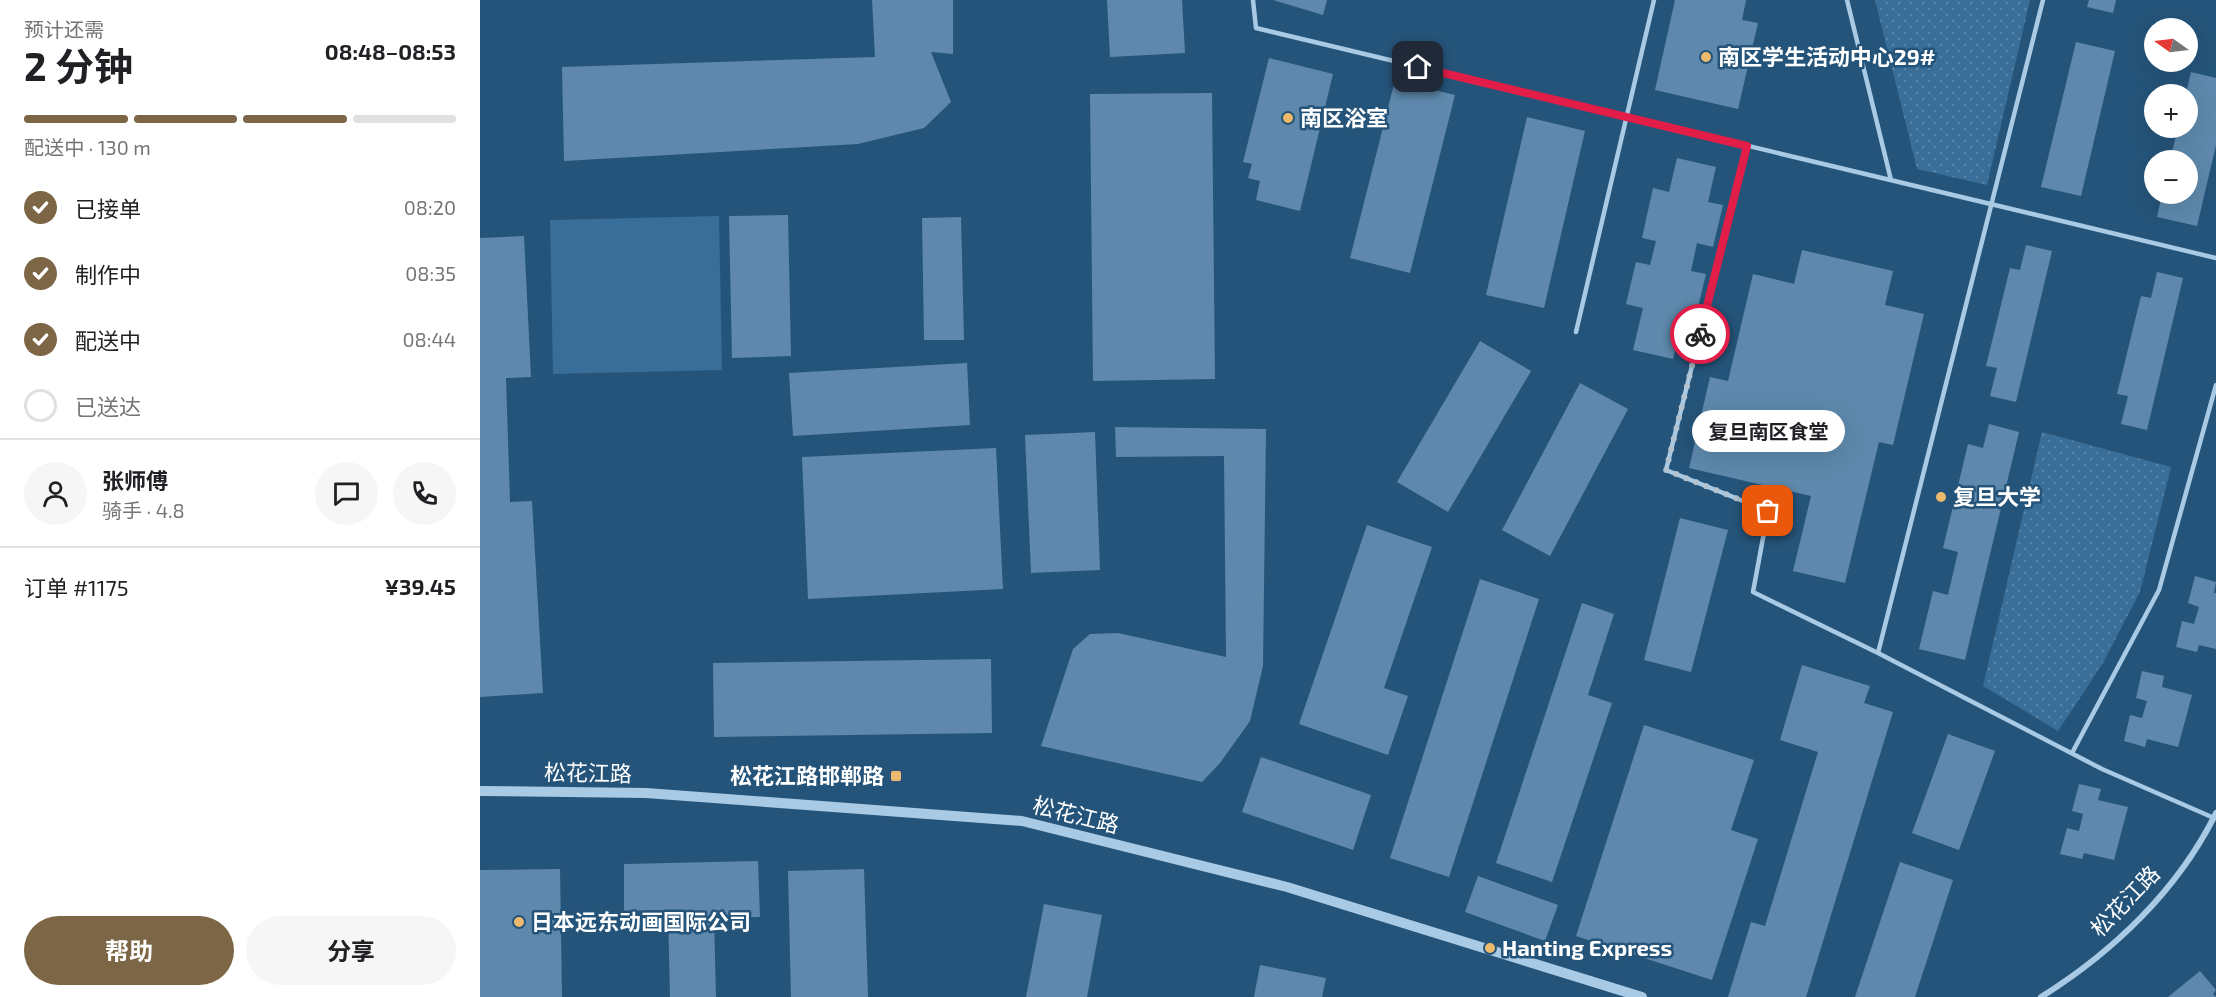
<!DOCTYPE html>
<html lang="zh">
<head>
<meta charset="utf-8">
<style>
  :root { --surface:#fff; --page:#f6f6f6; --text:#202124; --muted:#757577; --line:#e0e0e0; --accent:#7c6645 }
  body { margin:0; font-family:"Exo 2","Noto Sans SC",sans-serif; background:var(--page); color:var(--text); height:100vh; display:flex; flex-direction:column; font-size:22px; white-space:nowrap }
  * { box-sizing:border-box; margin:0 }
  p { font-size:20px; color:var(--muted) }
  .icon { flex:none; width:33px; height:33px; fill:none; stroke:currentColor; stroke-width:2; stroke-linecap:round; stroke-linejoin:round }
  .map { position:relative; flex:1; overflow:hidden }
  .sheet { display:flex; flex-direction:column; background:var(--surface); width:480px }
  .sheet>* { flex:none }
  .needle { width:39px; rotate:284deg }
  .controls { position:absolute; left:1664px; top:18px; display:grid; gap:12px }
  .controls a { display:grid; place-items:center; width:54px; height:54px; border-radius:50%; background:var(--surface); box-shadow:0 6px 24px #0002; font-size:30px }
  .pin { position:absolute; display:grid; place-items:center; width:51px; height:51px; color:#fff; margin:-26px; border-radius:12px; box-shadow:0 3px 9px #0006 }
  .courier { position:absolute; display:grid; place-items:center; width:60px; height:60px; margin:-30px; border:4px solid #e11d48; border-radius:50%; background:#fff; color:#222; box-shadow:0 2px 8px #0007 }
  .bubble { position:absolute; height:42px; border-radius:21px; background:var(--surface); box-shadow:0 6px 24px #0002; font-size:20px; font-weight:700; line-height:42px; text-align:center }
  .summary em { font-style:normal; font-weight:700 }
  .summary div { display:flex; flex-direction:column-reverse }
  .summary { display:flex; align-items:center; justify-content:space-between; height:102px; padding:0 24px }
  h1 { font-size:39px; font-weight:700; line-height:45px }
  .bar { display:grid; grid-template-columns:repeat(4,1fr); gap:9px 6px; align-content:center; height:72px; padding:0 24px }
  .bar i { height:8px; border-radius:4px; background:var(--line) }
  .bar .current { background:var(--accent) }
  .bar p { grid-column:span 4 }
  .line { display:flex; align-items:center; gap:15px; padding:0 24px; border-top:2px solid var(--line) }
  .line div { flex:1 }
  .round { display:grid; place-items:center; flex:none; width:63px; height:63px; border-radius:32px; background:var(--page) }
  ol { padding:0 24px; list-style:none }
  li { display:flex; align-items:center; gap:18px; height:66px }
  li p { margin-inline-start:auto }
  li .icon { padding:6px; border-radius:50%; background:var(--accent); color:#fff; stroke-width:4 }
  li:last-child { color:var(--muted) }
  li i { width:33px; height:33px; border:3px solid var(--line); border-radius:50% }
  .primary-button { display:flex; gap:12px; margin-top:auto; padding:12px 24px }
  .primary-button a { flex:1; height:69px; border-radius:36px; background:var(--accent); color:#fff; font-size:24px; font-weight:700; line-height:69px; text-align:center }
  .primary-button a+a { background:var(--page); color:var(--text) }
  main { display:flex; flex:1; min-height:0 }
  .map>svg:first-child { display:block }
  .park { fill:url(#park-dots) }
  .garden { fill:#396e98 }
  .building { fill:#5e89ac }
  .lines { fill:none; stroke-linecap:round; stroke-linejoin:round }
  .service { stroke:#a9cae4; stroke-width:4.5 }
  .minor { stroke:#a9cae4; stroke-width:6 }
  .tertiary { stroke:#a9cae4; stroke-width:10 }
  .done { stroke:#b3c3d0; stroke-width:6; stroke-dasharray:0 10.8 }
  .route { stroke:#e11d48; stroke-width:8 }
  .poi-dot { fill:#edba6d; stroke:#25547a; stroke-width:2 }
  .labels { text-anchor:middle; stroke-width:5; stroke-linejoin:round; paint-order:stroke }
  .poi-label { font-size:22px; font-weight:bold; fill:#fff; stroke:#25547a; text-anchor:start }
  .street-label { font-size:22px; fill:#fff; stroke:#25547a }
</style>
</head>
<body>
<main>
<section class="sheet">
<div class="summary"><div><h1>2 分钟</h1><p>预计还需</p></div><em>08:48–08:53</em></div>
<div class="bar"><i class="current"></i><i class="current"></i><i class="current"></i><i></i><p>配送中 · 130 m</p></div>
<ol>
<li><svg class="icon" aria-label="check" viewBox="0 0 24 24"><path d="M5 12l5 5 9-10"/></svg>已接单<p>08:20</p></li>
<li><svg class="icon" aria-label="check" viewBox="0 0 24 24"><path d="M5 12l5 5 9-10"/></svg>制作中<p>08:35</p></li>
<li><svg class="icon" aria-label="check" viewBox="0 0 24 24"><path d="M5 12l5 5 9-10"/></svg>配送中<p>08:44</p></li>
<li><i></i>已送达</li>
</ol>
<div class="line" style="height:108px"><a class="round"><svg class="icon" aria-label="person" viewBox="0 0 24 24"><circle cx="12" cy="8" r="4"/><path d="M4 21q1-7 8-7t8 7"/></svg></a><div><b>张师傅</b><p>骑手 · 4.8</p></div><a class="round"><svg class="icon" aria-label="chat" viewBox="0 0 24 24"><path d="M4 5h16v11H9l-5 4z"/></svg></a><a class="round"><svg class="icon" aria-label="phone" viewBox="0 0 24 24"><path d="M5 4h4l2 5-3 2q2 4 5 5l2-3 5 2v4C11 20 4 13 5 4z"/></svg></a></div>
<div class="line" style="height:78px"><div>订单 #1175</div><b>¥39.45</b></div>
<div class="primary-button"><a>帮助</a><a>分享</a></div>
</section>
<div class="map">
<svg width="1736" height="997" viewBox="0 0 1736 997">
  <defs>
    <pattern id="park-dots" width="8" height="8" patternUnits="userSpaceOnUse" patternTransform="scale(1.5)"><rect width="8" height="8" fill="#396e98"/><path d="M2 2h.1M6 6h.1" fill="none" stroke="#5784a7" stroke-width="1.8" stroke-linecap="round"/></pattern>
  </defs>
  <rect width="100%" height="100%" fill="#25547a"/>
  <!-- park -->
  <path class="park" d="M 1395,0 L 1550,0 L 1507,185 L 1437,169 Z
    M 1562,432 L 1691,467 L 1660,592 L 1623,663 L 1578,731 L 1503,686 Z"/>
  <!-- garden -->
  <path class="garden" d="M 239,216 L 242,370 L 73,374 L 70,220 Z"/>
  <!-- building -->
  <path class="building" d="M 392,0 L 473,0 L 473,54 L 451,52 L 471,102 L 444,128 L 378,144 L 84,161 L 82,67 L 395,57 Z
    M 627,0 L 702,0 L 705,53 L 630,57 Z
    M 793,0 L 847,0 L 843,15 Z
    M 1195,0 L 1266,0 L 1262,20 L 1278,23 L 1258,109 L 1175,90 Z
    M 1609,0 L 1636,0 L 1633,13 L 1607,7 Z
    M 1596,42 L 1635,51 L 1601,196 L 1561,187 Z
    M 789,58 L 853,74 L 820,211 L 776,200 L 780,181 L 768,178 L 772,164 L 763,162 Z
    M 1711,72 L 1736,78 L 1736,145 L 1717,226 L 1677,217 L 1682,194 L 1707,194 L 1707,160 L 1690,160 L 1698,128 L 1707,128 L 1706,94 Z
    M 915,80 L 975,95 L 930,273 L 870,258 Z
    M 732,93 L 735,379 L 613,381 L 610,94 Z
    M 1047,117 L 1105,131 L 1064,308 L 1006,295 Z
    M 1197,158 L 1236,167 L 1228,202 L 1243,205 L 1233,247 L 1217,243 L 1211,271 L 1226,274 L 1214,324 L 1202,321 L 1193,359 L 1153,350 L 1163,308 L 1146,304 L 1156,262 L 1170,265 L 1176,241 L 1162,238 L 1173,188 L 1189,192 Z
    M 308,215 L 311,356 L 252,358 L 249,216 Z
    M 481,217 L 484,340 L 444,340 L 442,218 Z
    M 44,236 L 51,377 L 26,378 L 30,502 L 52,501 L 63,693 L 0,697 L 0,238 Z
    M 1546,245 L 1572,251 L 1536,402 L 1510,396 L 1517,368 L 1506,366 L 1530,268 L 1540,270 Z
    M 1322,250 L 1413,271 L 1405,305 L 1444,314 L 1413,445 L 1399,442 L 1365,583 L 1313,571 L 1331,496 L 1209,468 L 1230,377 L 1248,381 L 1273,274 L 1314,284 Z
    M 1677,272 L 1703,278 L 1667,430 L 1641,424 L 1648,396 L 1637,394 L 1661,296 L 1671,298 Z
    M 1000,341 L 1051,371 L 968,512 L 917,482 Z
    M 487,363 L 490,425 L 313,436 L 309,373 Z
    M 1100,383 L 1148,409 L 1070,556 L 1022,530 Z
    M 1509,424 L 1539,432 L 1485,660 L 1439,649 L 1453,591 L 1468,595 L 1478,552 L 1463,548 L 1488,444 L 1503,448 Z
    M 635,427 L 786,429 L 783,666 L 770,721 L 740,763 L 722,782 L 561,746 L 593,649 L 610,634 L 638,633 L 746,657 L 744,456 L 636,457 Z
    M 615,432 L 620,570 L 551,573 L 545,435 Z
    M 516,448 L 523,589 L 328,599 L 322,457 Z
    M 1200,518 L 1248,530 L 1211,672 L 1164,660 Z
    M 887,525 L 952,547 L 904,688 L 928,696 L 908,755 L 819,724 Z
    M 1715,576 L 1736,582 L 1734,593 L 1736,593 L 1736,649 L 1719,645 L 1717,652 L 1696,647 L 1702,621 L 1714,624 L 1719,607 L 1708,603 Z
    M 1000,579 L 1059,599 L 969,877 L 910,858 Z
    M 1102,603 L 1134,614 L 1108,695 L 1132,703 L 1072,882 L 1016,863 Z
    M 511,659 L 512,733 L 234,737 L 233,663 Z
    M 1322,665 L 1390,686 L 1384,703 L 1413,712 L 1326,997 L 1248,997 L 1271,922 L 1285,926 L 1338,752 L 1300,740 Z
    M 1662,671 L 1684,676 L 1682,687 L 1712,695 L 1698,747 L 1667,739 L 1665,747 L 1644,741 L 1650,715 L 1662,718 L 1667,701 L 1656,698 Z
    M 1164,725 L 1274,760 L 1251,830 L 1278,839 L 1232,980 L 1096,936 Z
    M 1468,734 L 1515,751 L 1479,850 L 1432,833 Z
    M 781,757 L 891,795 L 873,850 L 762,812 Z
    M 1599,784 L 1621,789 L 1618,800 L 1648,807 L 1634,860 L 1604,853 L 1602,859 L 1580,854 L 1587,828 L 1599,831 L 1603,814 L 1592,811 Z
    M 278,861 L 280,917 L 234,918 L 236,997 L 190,997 L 188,910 L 144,911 L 144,864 Z
    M 1420,862 L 1473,880 L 1435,997 L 1375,997 Z
    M 80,869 L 82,997 L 0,997 L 0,870 Z
    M 384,869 L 388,997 L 311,997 L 308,871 Z
    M 998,876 L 1078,905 L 1065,941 L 985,912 Z
    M 564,904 L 622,915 L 607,997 L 546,997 Z
    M 780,965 L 846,978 L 842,997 L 774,997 Z
    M 1720,971 L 1736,990 L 1733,994 L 1736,997 L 1688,997 Z"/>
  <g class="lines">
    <!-- service -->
    <path class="service" d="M 773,0 L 776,28 L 1736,258
      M 1367,0 L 1411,180
      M 1267,146 L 1186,470 L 1288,511 L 1273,592 L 1398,653 L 1622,769 L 1734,818
      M 1096,332 L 1174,0
      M 1398,653 L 1563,0
      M 1592,753 L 1679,590 L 1736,385"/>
    <!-- minor -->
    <path class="minor" d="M 1561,997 C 1633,952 1698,890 1736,813"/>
    <!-- tertiary -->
    <path class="tertiary" d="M 0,791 L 166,793 L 542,821 L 807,887 L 1162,997"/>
  </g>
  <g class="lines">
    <!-- done -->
    <path class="done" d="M 1220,334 L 1186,470 L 1288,511"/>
    <!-- route -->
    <path class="route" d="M 938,67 L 1267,146 L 1220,334"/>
  </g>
  <!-- markers -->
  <g class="poi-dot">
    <circle cx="1226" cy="57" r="6"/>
    <circle cx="808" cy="118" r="6"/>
    <circle cx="1461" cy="497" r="6"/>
    <rect x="410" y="770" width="12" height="12" rx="3"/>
    <circle cx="39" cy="922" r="6"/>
    <circle cx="1010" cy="948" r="6"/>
  </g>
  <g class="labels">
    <!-- poi labels -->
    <g class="poi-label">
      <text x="1238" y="65">南区学生活动中心29#</text>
      <text x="820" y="126">南区浴室</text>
      <text x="1473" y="505">复旦大学</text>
      <text x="404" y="784" text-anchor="end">松花江路邯郸路</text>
      <text x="51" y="930">日本远东动画国际公司</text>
      <text x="1022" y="956">Hanting Express</text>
    </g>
    <!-- street labels -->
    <g class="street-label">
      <text transform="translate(108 773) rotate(1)" y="8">松花江路</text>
      <text transform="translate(596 815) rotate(14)" y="8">松花江路</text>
      <text transform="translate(1645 901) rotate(-46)" y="8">松花江路</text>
    </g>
  </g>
</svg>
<div class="controls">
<a><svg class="needle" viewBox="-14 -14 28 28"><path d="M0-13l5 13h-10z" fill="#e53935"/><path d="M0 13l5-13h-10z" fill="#757577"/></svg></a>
<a>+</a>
<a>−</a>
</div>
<div class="pin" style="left:1288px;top:511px;background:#ea580c"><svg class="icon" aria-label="bag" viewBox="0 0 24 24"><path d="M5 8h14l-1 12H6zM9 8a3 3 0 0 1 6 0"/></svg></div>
<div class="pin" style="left:938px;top:67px;background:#1f2937"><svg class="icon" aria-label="home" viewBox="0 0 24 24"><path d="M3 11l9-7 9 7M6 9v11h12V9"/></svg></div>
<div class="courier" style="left:1220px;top:334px"><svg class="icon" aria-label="bike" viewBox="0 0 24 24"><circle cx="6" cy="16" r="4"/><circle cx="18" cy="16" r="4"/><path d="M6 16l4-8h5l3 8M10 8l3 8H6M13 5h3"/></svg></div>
<div class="bubble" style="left:1212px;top:410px;width:153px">复旦南区食堂</div>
</div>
</main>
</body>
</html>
